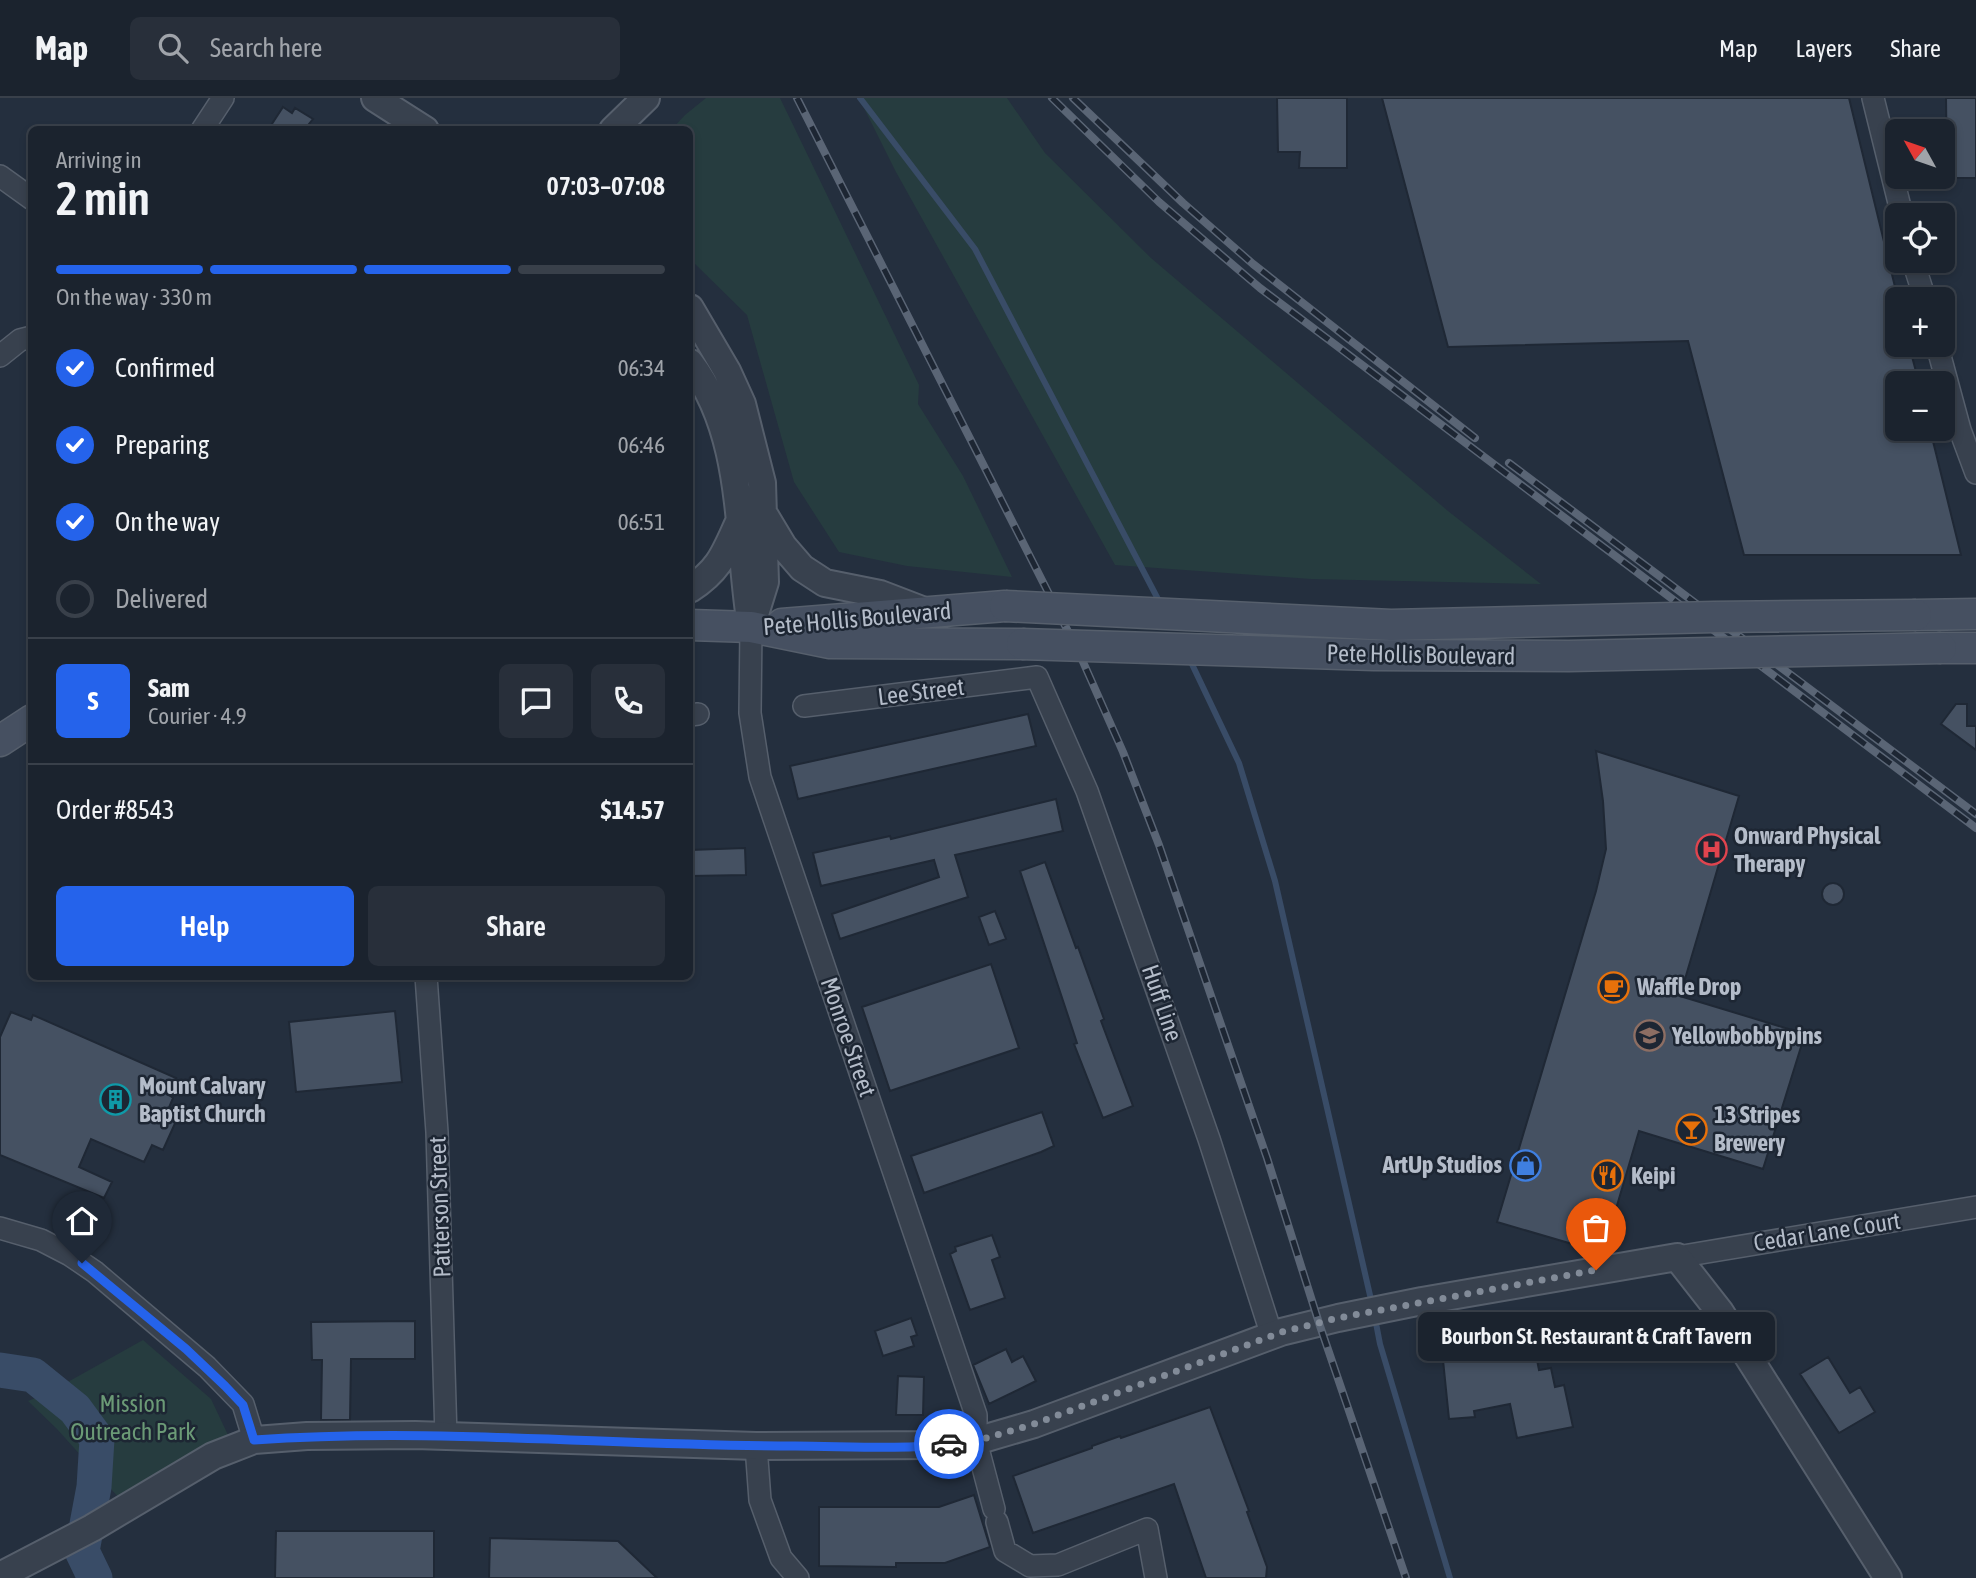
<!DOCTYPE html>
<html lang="en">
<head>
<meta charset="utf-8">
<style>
  :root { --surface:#1b232e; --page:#282f3a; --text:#f1f3f6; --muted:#a0a4aa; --line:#39404a; --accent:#2563eb }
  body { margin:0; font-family:"Asap Condensed",sans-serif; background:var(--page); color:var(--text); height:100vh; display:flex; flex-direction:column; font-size:26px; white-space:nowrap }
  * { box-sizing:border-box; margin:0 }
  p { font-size:23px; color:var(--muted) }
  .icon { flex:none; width:38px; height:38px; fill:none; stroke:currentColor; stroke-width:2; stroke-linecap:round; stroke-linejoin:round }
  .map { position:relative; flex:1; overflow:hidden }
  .sheet { position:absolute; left:28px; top:28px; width:665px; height:854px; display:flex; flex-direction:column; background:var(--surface); border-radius:10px; box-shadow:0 4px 10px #0003,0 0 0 2px var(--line) }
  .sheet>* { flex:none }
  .needle { width:46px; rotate:310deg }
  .tools { position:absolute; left:1885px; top:21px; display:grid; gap:14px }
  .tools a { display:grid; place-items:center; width:70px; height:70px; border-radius:10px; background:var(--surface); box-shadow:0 4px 10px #0003,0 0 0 2px var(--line); font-size:35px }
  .pin { position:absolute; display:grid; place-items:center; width:60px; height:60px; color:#fff; margin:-72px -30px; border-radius:50% 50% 50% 0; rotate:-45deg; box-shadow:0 0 7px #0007 }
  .pin .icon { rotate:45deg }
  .courier { position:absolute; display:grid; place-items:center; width:70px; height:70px; margin:-35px; border:5px solid #2563eb; border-radius:50%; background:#fff; color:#222; box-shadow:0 2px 9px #0007 }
  .bubble { position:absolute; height:49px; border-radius:10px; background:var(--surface); box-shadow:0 4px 10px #0003,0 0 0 2px var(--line); font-size:23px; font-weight:600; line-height:49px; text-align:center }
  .overview em { font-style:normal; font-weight:600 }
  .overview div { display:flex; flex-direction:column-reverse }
  .overview { display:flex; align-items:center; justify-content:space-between; height:119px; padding:0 28px }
  h1 { font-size:46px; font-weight:600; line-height:52px }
  .bar { display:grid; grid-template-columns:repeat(4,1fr); gap:10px 7px; align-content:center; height:84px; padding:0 28px }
  .bar i { height:9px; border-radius:5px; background:var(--line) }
  .bar .selected { background:var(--accent) }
  .bar p { grid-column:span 4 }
  .line { display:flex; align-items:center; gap:18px; padding:0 28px; border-top:2px solid var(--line) }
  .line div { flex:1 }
  .round { display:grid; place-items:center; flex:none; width:74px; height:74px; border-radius:10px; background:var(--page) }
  ol { padding:0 28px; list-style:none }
  li { display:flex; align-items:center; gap:21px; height:77px }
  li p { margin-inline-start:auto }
  li .icon { padding:7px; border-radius:50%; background:var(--accent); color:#fff; stroke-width:4 }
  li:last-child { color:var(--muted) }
  li i { width:38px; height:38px; border:4px solid var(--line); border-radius:50% }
  .button { display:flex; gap:14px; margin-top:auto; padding:14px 28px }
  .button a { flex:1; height:80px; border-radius:10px; background:var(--accent); color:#fff; font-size:28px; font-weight:600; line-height:80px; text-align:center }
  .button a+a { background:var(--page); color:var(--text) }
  header { display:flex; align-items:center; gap:42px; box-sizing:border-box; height:98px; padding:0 35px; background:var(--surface); border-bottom:2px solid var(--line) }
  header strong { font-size:33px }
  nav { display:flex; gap:38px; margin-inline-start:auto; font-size:24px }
  .search { width:490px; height:63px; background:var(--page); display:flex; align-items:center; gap:18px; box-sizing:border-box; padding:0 24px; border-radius:10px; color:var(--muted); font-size:26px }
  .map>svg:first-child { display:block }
  .green { fill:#263c3f }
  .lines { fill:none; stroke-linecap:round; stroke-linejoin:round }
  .stream { stroke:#394c67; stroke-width:6 }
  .river { stroke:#394c67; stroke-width:35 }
  .building { fill:#455162; stroke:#1f2835; stroke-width:2 }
  .minor-casing { stroke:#565f6c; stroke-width:24 }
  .tertiary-casing { stroke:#565f6c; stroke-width:30 }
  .secondary-casing { stroke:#565f6c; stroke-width:33 }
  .minor { stroke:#38414e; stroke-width:21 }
  .tertiary { stroke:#38414e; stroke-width:26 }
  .secondary { stroke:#465061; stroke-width:30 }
  .rail-casing { stroke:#5a6575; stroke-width:8 }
  .rail { stroke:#1d2633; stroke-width:5; stroke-dasharray:16; stroke-linecap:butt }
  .secondary-bridge-casing { stroke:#565f6c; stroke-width:33; stroke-linecap:butt }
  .secondary-bridge { stroke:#465061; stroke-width:30 }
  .done { stroke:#828b98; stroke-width:7; stroke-dasharray:0 12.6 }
  .route { stroke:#2563eb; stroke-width:9 }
  .labels { text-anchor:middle; stroke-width:5; stroke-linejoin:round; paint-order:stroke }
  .street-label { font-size:24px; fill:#b4bcc9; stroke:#1d2633 }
  .poi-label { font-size:24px; font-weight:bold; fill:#b4bcc9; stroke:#1d2633; text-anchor:start }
  .park-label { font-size:24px; fill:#6b9a76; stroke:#1d2633 }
</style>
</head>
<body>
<header>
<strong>Map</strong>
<div class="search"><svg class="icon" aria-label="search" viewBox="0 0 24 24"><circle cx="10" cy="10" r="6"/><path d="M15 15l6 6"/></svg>Search here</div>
<nav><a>Map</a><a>Layers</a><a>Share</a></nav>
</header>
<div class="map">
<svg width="1976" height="1480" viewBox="0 0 1976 1480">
  <rect width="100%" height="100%" fill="#242f3e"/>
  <!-- green -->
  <path class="green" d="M 706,0 L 780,0 L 919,287 L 918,306 L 963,378 L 1012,479 L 907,468 L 839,454 L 794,384 L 747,217 L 690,161 L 690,32 L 672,31 L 685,17 Z
    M 859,0 L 1007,0 L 1045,55 L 1151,160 L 1448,413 L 1541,486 L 1311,481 L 1115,467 L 896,74 Z
    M 143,1242 L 211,1301 L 228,1337 L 120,1401 L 57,1331 L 28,1303 L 48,1295 Z"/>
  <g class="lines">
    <!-- stream -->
    <path class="stream" d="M 860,0 L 975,151 L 1160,505
      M 1190,562 L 1239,665 L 1275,783 L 1372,1206
      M 1375,1220 L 1380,1246 L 1450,1480"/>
    <!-- river -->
    <path class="river" d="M 0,1272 L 33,1277 L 75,1311 L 97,1341 L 94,1389 L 82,1453 L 95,1480"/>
  </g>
  <!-- building -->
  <path class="building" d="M 1277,0 L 1347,0 L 1347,70 L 1299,70 L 1300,54 L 1278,54 Z
    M 1382,0 L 1849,0 L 1897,197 L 1897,247 L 1909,247 L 1919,285 L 1897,285 L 1897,331 L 1930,331 L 1961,457 L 1744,457 L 1688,243 L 1448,249 Z
    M 1946,0 L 1976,0 L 1976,80 L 1947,80 Z
    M 283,9 L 292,15 L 295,10 L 313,21 L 309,26 L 318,32 L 268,32 Z
    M 1956,606 L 1967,606 L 1967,628 L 1976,628 L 1976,652 L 1941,626 Z
    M 1028,616 L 1036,648 L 798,701 L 790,668 Z
    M 1596,653 L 1739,698 L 1680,898 L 1805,936 L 1763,1071 L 1639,1033 L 1603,1155 L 1497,1124 L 1596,793 L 1606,751 L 1603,703 Z
    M 1056,701 L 1063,733 L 955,757 L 968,799 L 840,841 L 832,816 L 939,779 L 934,762 L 821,788 L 813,755 L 890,738 L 891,741 Z
    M 745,750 L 746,777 L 690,778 L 690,752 Z
    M 1045,764 L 1076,850 L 1078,849 L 1104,921 L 1101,923 L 1133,1008 L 1103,1020 L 1074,946 L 1077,945 L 1020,773 Z
    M1822 796a11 11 0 1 1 22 0a11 11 0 1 1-22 0Z
    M 995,813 L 1006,841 L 989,847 L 979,819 Z
    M 991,866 L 1019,950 L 890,993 L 862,909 Z
    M 395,913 L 402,984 L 296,994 L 289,924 Z
    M 11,914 L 31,922 L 33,917 L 176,980 L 168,996 L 173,1000 L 166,1017 L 177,1021 L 163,1052 L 152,1047 L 144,1064 L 91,1041 L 79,1069 L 112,1084 L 104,1100 L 0,1057 L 0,939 Z
    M 1042,1014 L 1054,1048 L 1041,1054 L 924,1095 L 911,1058 Z
    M 992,1137 L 1000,1159 L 992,1162 L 1005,1200 L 970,1212 L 950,1156 L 956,1153 L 955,1149 Z
    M 1621,1213 L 1679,1236 L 1656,1250 L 1624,1235 L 1573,1244 L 1569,1222 Z
    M 911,1220 L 917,1237 L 911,1239 L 914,1248 L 883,1258 L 875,1233 Z
    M 415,1223 L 415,1261 L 351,1261 L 350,1322 L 321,1322 L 322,1262 L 312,1262 L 311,1224 Z
    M 1532,1236 L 1539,1272 L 1551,1270 L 1555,1289 L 1564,1287 L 1573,1329 L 1517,1340 L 1510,1306 L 1474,1313 L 1475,1319 L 1449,1321 L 1443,1262 L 1499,1254 L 1497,1244 Z
    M 1006,1251 L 1012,1264 L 1023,1258 L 1036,1283 L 989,1306 L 973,1267 Z
    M 1828,1259 L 1850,1295 L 1860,1289 L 1875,1314 L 1839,1335 L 1800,1276 Z
    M 898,1278 L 924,1279 L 923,1317 L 896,1317 Z
    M 1210,1309 L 1249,1413 L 1247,1414 L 1267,1469 L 1266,1480 L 1206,1480 L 1174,1386 L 1033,1435 L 1013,1378 L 1092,1350 L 1092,1348 L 1120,1338 L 1121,1340 Z
    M 974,1397 L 990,1449 L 945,1465 L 896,1465 L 896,1469 L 819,1468 L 819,1409 L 939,1409 Z
    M 276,1433 L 434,1433 L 434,1480 L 275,1480 Z
    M 490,1440 L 618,1443 L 657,1480 L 489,1480 Z"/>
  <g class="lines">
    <defs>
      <path id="minor" d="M 1873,0 L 1902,117
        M 202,32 L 223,0
        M 0,78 L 32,101
        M 1913,163 L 1925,201
        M 1937,247 L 1960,332 L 1976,375
        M 0,258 L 20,242 L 32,239
        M 751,529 L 750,615 L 760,679 L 976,1317 L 976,1343 L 994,1411
        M 804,608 L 1037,579 L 1087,693 L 1209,1041 L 1272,1238
        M 690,617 L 698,616
        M 426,878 L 437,1034 L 446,1339
        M 0,1130 L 41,1142 L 70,1157 L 95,1174 L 207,1269 L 243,1306 L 254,1342
        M 1677,1159 L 1976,1109
        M 756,1348 L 760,1402 L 781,1460 L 798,1480
        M 997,1424 L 1005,1453 L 1030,1468 L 1058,1467 L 1147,1431 L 1156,1480"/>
      <path id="tertiary" d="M 375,0 L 425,32
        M 613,32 L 646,0
        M 690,210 L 727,273 L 742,306 L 762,385 L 765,484 L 751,529
        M 690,265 C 745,336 737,436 750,521
        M 765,418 L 783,448 L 802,470 L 825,485 L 880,496 L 927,514
        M 690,491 C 719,472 724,457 738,426
        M 0,1478 L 92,1430 L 213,1358 L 254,1342 L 307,1338 L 415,1337 L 756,1348 L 938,1347 L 976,1343 L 1034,1326 L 1281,1234 L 1338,1220 L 1422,1203 L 1677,1159 L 1720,1214 L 1888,1480"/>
      <path id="secondary" d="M 1916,517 L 1976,516
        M 782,526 L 1005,508
        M 690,527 L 751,529 L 830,545 L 1022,546
        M 1941,550 L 1976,550
        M 0,643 L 32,622"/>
    </defs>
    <!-- minor casing -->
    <use href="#minor" class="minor-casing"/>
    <!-- tertiary casing -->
    <use href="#tertiary" class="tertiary-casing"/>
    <!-- secondary casing -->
    <use href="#secondary" class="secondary-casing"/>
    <!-- minor -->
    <use href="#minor" class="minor"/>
    <!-- tertiary -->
    <use href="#tertiary" class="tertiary"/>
    <!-- secondary -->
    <use href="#secondary" class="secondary"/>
    <defs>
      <path id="rail" d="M 797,0 L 1080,557 L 1123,654 L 1159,747 L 1267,1060 L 1319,1225 L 1406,1480
        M 1052,0 L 1159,104 L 1260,190 L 1976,730
        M 1073,0 L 1183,105 L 1253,166 L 1475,340
        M 1509,365 L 1976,716"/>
    </defs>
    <!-- rail casing -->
    <use href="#rail" class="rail-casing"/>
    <!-- rail -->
    <use href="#rail" class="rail"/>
    <defs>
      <path id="secondary-bridge" d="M 1005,508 L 1391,527 L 1714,519 L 1916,517
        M 1022,546 L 1374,557 L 1569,558 L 1941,550"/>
    </defs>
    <!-- secondary-bridge casing -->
    <use href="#secondary-bridge" class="secondary-bridge-casing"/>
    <!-- secondary-bridge -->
    <use href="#secondary-bridge" class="secondary-bridge"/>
  </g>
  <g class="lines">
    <!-- done -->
    <path class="done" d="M 949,1346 L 976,1343 L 1034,1326 L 1282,1234 L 1338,1220 L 1596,1172"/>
    <!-- route -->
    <path class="route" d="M 82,1165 L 186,1251 L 225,1288 L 243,1307 L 254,1342 C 434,1329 615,1348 795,1348 C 843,1348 901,1352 949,1346"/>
  </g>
  <!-- icons -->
  <defs>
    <symbol id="hospital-ring" viewBox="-11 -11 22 22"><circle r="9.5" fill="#1d2633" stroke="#e0444e" stroke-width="1.5"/><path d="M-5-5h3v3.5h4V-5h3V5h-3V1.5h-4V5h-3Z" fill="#e0444e"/></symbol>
    <symbol id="cafe-ring" viewBox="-11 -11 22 22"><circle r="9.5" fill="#1d2633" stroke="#e8710a" stroke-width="1.5"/><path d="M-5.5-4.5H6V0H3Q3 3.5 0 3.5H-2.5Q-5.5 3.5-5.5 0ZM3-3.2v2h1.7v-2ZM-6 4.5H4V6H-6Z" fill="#e8710a"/></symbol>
    <symbol id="school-ring" viewBox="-11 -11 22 22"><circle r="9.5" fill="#1d2633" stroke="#8d6e63" stroke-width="1.5"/><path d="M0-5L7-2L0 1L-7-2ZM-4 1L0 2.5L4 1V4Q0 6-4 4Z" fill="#8d6e63"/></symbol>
    <symbol id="building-ring" viewBox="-11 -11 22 22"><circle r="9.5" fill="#1d2633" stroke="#0f9aa8" stroke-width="1.5"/><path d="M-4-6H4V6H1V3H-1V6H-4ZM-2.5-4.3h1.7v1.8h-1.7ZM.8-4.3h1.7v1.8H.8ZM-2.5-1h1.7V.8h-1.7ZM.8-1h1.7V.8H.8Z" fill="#0f9aa8"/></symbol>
    <symbol id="bar-ring" viewBox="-11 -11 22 22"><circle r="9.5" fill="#1d2633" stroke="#e8710a" stroke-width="1.5"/><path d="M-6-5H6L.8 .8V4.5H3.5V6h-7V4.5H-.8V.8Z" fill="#e8710a"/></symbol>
    <symbol id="shop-ring" viewBox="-11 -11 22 22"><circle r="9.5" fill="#1d2633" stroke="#3f7fe0" stroke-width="1.5"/><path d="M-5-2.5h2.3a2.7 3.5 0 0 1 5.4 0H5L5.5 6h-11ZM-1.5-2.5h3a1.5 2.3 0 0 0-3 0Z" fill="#3f7fe0"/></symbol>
    <symbol id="restaurant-ring" viewBox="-11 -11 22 22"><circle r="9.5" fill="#1d2633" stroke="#e8710a" stroke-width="1.5"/><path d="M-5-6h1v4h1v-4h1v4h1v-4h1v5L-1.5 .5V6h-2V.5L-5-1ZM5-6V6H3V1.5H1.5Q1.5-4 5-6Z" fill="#e8710a"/></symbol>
  </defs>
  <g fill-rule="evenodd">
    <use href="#hospital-ring" x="1694" y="734" width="35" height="35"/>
    <use href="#cafe-ring" x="1596" y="872" width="35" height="35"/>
    <use href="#school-ring" x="1632" y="920" width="35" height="35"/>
    <use href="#building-ring" x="98" y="984" width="35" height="35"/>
    <use href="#bar-ring" x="1674" y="1014" width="35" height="35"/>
    <use href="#shop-ring" x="1508" y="1050" width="35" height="35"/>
    <use href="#restaurant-ring" x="1590" y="1060" width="35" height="35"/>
  </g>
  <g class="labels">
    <!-- street labels -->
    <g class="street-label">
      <text transform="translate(857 521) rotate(-5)" y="8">Pete Hollis Boulevard</text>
      <text transform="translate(1421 557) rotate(1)" y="8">Pete Hollis Boulevard</text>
      <text transform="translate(921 594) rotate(-7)" y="8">Lee Street</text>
      <text transform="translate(1162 905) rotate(71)" y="8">Huff Line</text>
      <text transform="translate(848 939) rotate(71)" y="8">Monroe Street</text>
      <text transform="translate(440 1109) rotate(-92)" y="8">Patterson Street</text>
      <text transform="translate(1827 1134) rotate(-9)" y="8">Cedar Lane Court</text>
    </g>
    <!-- poi labels -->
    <g class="poi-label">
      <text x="1734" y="746">Onward Physical<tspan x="1734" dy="28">Therapy</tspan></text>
      <text x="1637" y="897">Waffle Drop</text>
      <text x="1672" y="946">Yellowbobbypins</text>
      <text x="139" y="996">Mount Calvary<tspan x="139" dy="28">Baptist Church</tspan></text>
      <text x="1714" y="1025">13 Stripes<tspan x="1714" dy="28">Brewery</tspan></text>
      <text x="1502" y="1075" text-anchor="end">ArtUp Studios</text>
      <text x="1631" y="1086">Keipi</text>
    </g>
    <!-- park labels -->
    <g class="park-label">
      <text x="133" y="1314">Mission<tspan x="133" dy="28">Outreach Park</tspan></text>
    </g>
  </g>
</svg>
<div class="tools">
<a><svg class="needle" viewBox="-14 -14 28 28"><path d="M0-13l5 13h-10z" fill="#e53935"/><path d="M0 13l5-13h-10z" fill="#a0a4aa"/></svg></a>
<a><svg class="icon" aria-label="locate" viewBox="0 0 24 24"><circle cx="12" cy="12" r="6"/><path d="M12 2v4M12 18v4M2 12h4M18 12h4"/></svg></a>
<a>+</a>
<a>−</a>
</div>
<div class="pin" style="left:1596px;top:1172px;background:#ea580c"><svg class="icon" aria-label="bag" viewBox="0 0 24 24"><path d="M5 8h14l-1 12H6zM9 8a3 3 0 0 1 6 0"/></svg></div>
<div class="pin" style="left:82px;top:1165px;background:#1f2937"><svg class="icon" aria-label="home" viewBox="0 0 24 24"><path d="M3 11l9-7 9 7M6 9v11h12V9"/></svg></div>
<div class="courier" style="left:949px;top:1346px"><svg class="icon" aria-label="car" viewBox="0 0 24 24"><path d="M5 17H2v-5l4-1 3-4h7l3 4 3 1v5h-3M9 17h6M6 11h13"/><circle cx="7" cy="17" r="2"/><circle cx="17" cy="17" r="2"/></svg></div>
<div class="bubble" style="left:1418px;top:1214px;width:357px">Bourbon St. Restaurant &amp; Craft Tavern</div>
<section class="sheet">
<div class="overview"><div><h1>2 min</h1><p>Arriving in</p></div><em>07:03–07:08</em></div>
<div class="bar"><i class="selected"></i><i class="selected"></i><i class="selected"></i><i></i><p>On the way · 330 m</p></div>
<ol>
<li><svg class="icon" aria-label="check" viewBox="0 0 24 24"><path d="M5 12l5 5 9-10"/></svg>Confirmed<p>06:34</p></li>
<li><svg class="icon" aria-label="check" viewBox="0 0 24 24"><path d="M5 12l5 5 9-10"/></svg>Preparing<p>06:46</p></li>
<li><svg class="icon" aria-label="check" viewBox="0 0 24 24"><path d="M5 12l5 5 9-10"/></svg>On the way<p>06:51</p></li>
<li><i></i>Delivered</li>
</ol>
<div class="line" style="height:126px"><b class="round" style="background:var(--accent);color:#fff">S</b><div><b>Sam</b><p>Courier · 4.9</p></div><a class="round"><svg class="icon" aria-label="chat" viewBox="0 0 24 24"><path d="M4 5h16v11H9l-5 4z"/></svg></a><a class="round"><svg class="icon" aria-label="phone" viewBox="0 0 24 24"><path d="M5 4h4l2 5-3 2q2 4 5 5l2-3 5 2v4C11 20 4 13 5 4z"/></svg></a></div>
<div class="line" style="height:91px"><div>Order #8543</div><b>$14.57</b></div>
<div class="button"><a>Help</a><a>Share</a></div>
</section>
</div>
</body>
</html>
